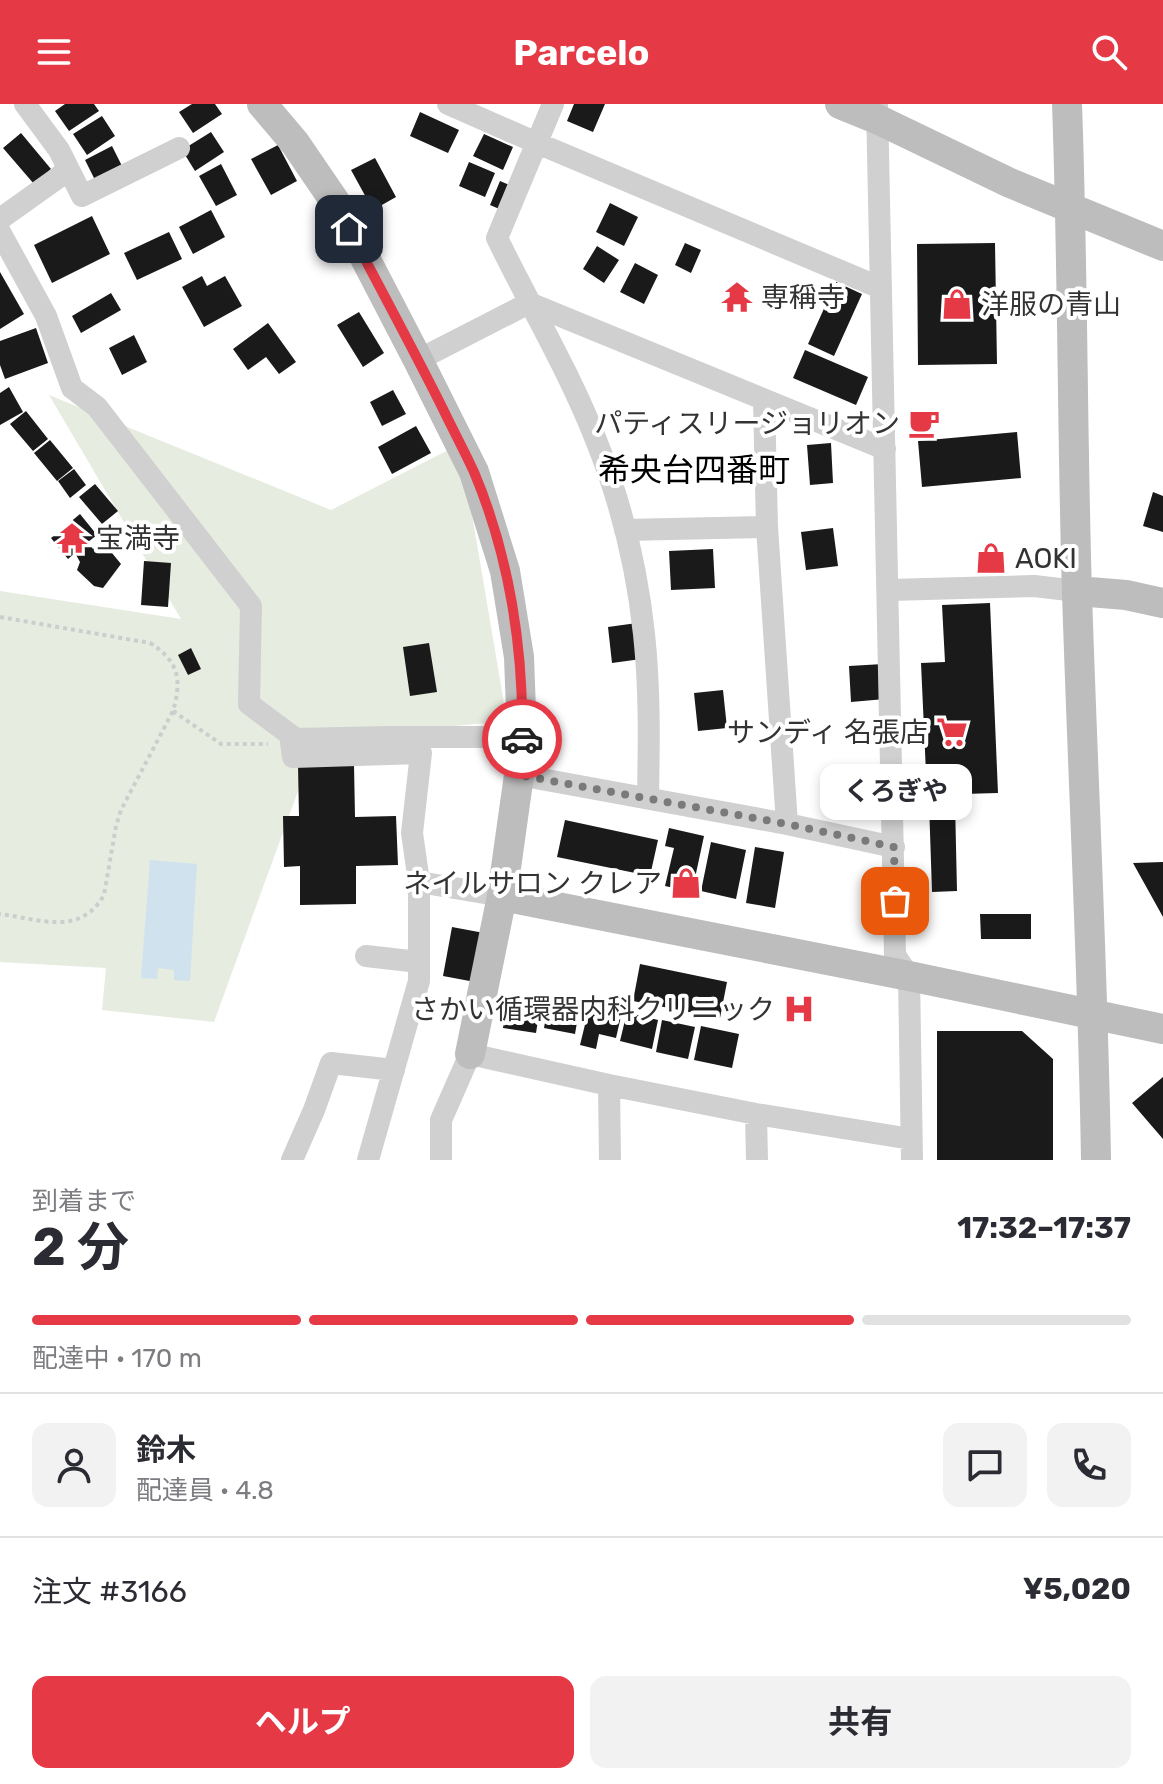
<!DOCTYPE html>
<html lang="ja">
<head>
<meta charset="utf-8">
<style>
  :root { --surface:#fff; --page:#f2f2f3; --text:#2b2b33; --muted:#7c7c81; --line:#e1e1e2; --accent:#e63946 }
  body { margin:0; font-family:Rubik,"Noto Sans JP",sans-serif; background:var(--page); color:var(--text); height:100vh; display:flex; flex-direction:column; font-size:30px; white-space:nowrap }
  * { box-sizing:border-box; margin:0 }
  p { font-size:26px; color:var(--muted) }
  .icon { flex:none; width:44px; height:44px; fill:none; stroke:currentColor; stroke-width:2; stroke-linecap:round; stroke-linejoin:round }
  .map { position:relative; height:1056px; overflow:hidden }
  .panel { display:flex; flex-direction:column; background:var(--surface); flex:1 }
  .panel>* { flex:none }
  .pin { position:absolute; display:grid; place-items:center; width:68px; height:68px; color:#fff; margin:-34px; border-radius:16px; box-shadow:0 4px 12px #0006 }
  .courier { position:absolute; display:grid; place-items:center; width:80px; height:80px; margin:-40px; border:6px solid #e63946; border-radius:50%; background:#fff; color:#222; box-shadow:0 2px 10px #0007 }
  .bubble { position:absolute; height:56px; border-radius:16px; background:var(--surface); box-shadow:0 4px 12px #0003; font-size:26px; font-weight:700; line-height:56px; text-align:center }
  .summary em { font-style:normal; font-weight:700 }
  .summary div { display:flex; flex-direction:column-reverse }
  .summary { display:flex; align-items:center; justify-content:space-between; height:136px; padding:0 32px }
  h1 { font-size:52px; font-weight:700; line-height:60px }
  .bar { display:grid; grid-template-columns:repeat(4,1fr); gap:12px 8px; align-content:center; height:96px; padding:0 32px }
  .bar i { height:10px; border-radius:6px; background:var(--line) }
  .bar .current { background:var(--accent) }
  .bar p { grid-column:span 4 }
  .line { display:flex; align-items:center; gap:20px; padding:0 32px; border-top:2px solid var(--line) }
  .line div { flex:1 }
  .round { display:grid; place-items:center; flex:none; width:84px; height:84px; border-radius:16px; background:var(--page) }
  .cta { display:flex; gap:16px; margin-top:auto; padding:16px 32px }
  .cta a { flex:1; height:92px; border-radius:16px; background:var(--accent); color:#fff; font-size:32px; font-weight:700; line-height:92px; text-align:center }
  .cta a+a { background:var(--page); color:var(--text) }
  header { display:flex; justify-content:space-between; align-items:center; height:104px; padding:0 32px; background:var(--accent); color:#fff; font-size:36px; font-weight:700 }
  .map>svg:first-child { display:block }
  .green { fill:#e6ecdf }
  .water { fill:#cfe2ee }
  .building { fill:#1a1a1a }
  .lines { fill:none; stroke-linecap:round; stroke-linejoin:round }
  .path { stroke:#cdcdcd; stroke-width:4; stroke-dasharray:4 4; stroke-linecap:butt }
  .street { stroke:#d0d0d0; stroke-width:22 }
  .secondary { stroke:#bdbdbd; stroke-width:30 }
  .done { stroke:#7a7a7a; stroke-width:8; stroke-dasharray:0 14.4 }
  .route { stroke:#e63946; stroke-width:10 }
  .labels { text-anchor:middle; stroke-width:8; stroke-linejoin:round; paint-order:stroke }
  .poi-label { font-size:28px; fill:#333; stroke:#fff; text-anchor:start }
  .quarter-label { font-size:32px; fill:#000; stroke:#fff }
</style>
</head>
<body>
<header><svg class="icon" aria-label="menu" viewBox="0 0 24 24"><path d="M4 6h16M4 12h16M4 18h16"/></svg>Parcelo<svg class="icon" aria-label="search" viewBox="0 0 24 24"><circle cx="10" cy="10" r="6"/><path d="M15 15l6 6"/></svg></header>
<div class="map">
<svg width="1163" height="1056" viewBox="0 0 1163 1056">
  <rect width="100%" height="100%" fill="#fff"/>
  <!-- green -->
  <path class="green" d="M 49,291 L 331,406 L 460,340 L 507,617 L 317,635 L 214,918 L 102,906 L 106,864 L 0,858 L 0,487 L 181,515 Z"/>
  <!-- water -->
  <path class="water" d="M 150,756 L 197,760 L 190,877 L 174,876 L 174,866 L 158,864 L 157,875 L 141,874 Z"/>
  <!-- building -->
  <path class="building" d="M 65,0 L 94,0 L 99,7 L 69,27 L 55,7 Z
    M 192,0 L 215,0 L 222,10 L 193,29 L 179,8 Z
    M 574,0 L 605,0 L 593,28 L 567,17 Z
    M 420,8 L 459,26 L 448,49 L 410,32 Z
    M 102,12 L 115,32 L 87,51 L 73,30 Z
    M 211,28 L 224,48 L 195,67 L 182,46 Z
    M 21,29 L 51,65 L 34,80 L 3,44 Z
    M 484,30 L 513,43 L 503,66 L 473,52 Z
    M 278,41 L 297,77 L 271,91 L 251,55 Z
    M 112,42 L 123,64 L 96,78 L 85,56 Z
    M 375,54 L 396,93 L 373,106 L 351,66 Z
    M 469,58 L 495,69 L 485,93 L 459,82 Z
    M 221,60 L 237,91 L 216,102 L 199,72 Z
    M 500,77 L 514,83 L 504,107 L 490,101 Z
    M 610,99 L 638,113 L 624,142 L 596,128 Z
    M 211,106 L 225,133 L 193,150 L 179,123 Z
    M 92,112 L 110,150 L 52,179 L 34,141 Z
    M 169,128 L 182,155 L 137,176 L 124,149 Z
    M 685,139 L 701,146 L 691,169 L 675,161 Z
    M 995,139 L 997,260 L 918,261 L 917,140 Z
    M 597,142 L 619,156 L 604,179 L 583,165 Z
    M 635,159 L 658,171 L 644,200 L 620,188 Z
    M 0,168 L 24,210 L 0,225 Z
    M 202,172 L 207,182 L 225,172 L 242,202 L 204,223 L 182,183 Z
    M 836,178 L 862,190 L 834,252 L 808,240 Z
    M 111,189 L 121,206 L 81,229 L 72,212 Z
    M 359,208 L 384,249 L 363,263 L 337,221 Z
    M 268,219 L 296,258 L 279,270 L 266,253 L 248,266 L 233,245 Z
    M 36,224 L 48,259 L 5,275 L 0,261 L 0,237 Z
    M 134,231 L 147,258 L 122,271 L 109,244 Z
    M 805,246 L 868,273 L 856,301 L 793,274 Z
    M 9,283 L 23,308 L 0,321 L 0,289 Z
    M 393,286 L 406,310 L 382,322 L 370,298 Z
    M 26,307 L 48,335 L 33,347 L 10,320 Z
    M 416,322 L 431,349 L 392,370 L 378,343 Z
    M 1017,328 L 1021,374 L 922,383 L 918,337 Z
    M 50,336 L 73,364 L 57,377 L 34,349 Z
    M 831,339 L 833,379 L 810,381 L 807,341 Z
    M 74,365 L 86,381 L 70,394 L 58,377 Z
    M 95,380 L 118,407 L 102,420 L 79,393 Z
    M 1153,388 L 1163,392 L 1163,428 L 1143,422 Z
    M 80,410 L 97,431 L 88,438 L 93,445 L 103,438 L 121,460 L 103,484 L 94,482 L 77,466 L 80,458 L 75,449 L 68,455 L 51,434 Z
    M 833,424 L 838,462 L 806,466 L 801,428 Z
    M 713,445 L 715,484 L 671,486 L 669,447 Z
    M 144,457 L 171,459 L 168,503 L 141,501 Z
    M 990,499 L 998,689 L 927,691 L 921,559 L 945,558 L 942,501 Z
    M 637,519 L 641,555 L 612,559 L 608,523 Z
    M 429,539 L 437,588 L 410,592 L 403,543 Z
    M 191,544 L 201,565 L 188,571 L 178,551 Z
    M 883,560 L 885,595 L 851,598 L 849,562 Z
    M 723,586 L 727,624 L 698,627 L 694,589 Z
    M 354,660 L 355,713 L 396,712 L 398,761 L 356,762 L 356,800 L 300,801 L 300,762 L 284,763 L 283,712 L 299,712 L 298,661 Z
    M 955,698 L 957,787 L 932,788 L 929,699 Z
    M 565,716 L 658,736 L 650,772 L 557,753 Z
    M 669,724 L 704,732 L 692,788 L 665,782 L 674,744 L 665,742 Z
    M 711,738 L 746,746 L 736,795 L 701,787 Z
    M 755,743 L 784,748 L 775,804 L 746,799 Z
    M 1163,758 L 1163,813 L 1133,759 Z
    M 980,810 L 1031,810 L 1031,835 L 981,835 Z
    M 452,823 L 484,829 L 475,878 L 443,872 Z
    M 640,860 L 727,878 L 720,914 L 633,897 Z
    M 508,891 L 541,897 L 536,929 L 503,924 Z
    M 549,895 L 580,901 L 575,930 L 544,924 Z
    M 590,900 L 622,908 L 616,934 L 599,930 L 596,945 L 580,941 Z
    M 627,908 L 658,916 L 652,945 L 620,937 Z
    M 662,916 L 695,923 L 688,955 L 656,948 Z
    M 701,922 L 739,930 L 732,964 L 694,956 Z
    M 937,927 L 1022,927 L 1053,955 L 1053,1056 L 937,1056 Z
    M 1163,973 L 1163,1035 L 1132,999 Z"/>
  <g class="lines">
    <!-- path -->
    <path class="path" d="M 0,513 L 150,539 C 179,557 182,576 173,607 L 121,706 L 116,722 L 104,791 C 80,833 39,815 0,810
      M 173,607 L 221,640 L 268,640"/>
    <!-- street -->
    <path class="street" d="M 25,0 L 59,46 L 82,92 L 179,44
      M 448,0 L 537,39 L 881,184
      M 553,0 L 497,134 C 530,202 569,267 596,336 C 621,398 637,464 644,530 C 650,585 649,639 648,694
      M 877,1 L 895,851 L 909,872 L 912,1056
      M 0,115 L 59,73 L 67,65
      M 0,128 L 46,212 L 72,284 L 97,303 L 251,502 L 249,600 L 296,635 L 389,633 L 522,633
      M 529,199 L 885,345
      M 418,256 L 529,199
      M 764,296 L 767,423 L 787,720
      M 625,426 L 767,423
      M 889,486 L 1034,482 L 1077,487
      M 290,631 L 293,653 L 421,649 L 412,729 L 419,778
      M 519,671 L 787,720 L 894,743
      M 366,852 L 419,858 L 419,778 L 502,792
      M 609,981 L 610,1056
      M 756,1010 L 757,1056
      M 292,1056 L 314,1006 L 331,959 L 394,966
      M 368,1056 L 419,877 L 419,858
      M 441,1056 L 441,1016 L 470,950 L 609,981 L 756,1010 L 911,1035"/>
    <!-- secondary -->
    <path class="secondary" d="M 262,0 L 295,39 L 338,102 L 418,256 L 474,368 L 505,467 L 519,553 L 522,633 L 519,671 L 502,792 L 470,950
      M 840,0 L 877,15 L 1010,79 L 1163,142
      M 1067,0 C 1073,163 1072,326 1077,489 C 1083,678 1093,867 1096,1056
      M 1077,487 L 1126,491 L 1163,499
      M 502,792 L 909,872 L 1163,925"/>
  </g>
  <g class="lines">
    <!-- done -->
    <path class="done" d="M 522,635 L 519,671 L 787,720 L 894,743 L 895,797"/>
    <!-- route -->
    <path class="route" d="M 349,125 C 380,184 412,243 442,303 C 452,324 464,346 474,368 C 509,451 524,545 522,635"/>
  </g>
  <!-- icons -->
  <defs>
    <symbol id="temple-bare" viewBox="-9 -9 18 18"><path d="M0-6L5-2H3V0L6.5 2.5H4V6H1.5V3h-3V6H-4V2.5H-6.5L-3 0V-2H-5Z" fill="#e63946" stroke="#fff" stroke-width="2.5" paint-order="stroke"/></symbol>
    <symbol id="shop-bare" viewBox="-9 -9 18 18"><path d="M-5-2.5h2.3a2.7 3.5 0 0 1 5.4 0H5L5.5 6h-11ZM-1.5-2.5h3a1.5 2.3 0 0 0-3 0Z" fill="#e63946" stroke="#fff" stroke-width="2.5" paint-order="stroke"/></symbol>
    <symbol id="cafe-bare" viewBox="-9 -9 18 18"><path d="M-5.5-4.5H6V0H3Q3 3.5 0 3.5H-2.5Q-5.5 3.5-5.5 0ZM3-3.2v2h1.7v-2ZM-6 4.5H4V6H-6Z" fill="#e63946" stroke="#fff" stroke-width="2.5" paint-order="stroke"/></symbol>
    <symbol id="supermarket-bare" viewBox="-9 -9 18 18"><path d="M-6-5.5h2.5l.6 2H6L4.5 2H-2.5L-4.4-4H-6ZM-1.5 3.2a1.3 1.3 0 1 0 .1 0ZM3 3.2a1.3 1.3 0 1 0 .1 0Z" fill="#e63946" stroke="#fff" stroke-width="2.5" paint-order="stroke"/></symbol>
    <symbol id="hospital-bare" viewBox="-9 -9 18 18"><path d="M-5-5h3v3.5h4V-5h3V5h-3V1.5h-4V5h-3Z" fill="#e63946" stroke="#fff" stroke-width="2.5" paint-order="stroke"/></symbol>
  </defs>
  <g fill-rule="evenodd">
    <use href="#temple-bare" x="715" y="171" width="44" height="44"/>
    <use href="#shop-bare" x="935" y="178" width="44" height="44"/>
    <use href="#cafe-bare" x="902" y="297" width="44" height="44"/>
    <use href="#temple-bare" x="50" y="412" width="44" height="44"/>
    <use href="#shop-bare" x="969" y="432" width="44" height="44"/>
    <use href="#supermarket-bare" x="930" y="606" width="44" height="44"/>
    <use href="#shop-bare" x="664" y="757" width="44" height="44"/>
    <use href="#hospital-bare" x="777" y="883" width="44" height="44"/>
  </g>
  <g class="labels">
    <!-- poi labels -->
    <g class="poi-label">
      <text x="761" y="203">専稱寺</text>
      <text x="981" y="210">洋服の青山</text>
      <text x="900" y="329" text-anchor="end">パティスリージョリオン</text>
      <text x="96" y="444">宝満寺</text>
      <text x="1015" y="464">AOKI</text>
      <text x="928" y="638" text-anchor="end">サンディ 名張店</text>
      <text x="662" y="789" text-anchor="end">ネイルサロン クレア</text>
      <text x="775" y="915" text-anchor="end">さかい循環器内科クリニック</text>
    </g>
    <!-- quarter labels -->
    <g class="quarter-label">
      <text x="694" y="377">希央台四番町</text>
    </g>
  </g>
</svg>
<div class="pin" style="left:895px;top:797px;background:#ea580c"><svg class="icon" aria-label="bag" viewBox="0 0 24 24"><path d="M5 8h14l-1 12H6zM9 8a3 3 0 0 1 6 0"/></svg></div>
<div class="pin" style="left:349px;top:125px;background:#1f2937"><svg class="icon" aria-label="home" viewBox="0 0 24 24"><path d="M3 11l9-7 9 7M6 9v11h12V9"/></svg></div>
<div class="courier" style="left:522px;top:635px"><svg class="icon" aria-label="car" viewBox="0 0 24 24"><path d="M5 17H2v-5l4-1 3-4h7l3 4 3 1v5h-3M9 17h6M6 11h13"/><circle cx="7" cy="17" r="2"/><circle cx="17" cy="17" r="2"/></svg></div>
<div class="bubble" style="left:820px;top:660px;width:152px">くろぎや</div>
</div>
<section class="panel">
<div class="summary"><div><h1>2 分</h1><p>到着まで</p></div><em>17:32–17:37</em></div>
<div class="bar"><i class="current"></i><i class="current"></i><i class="current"></i><i></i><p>配達中 · 170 m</p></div>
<div class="line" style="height:144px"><a class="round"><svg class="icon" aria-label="person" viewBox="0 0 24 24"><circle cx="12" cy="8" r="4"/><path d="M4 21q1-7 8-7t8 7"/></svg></a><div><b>鈴木</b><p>配達員 · 4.8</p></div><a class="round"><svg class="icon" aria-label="chat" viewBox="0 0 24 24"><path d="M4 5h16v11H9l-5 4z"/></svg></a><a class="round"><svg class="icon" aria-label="phone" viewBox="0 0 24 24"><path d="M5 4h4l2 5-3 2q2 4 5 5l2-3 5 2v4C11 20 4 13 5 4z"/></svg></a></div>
<div class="line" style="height:104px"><div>注文 #3166</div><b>¥5,020</b></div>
<div class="cta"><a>ヘルプ</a><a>共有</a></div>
</section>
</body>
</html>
